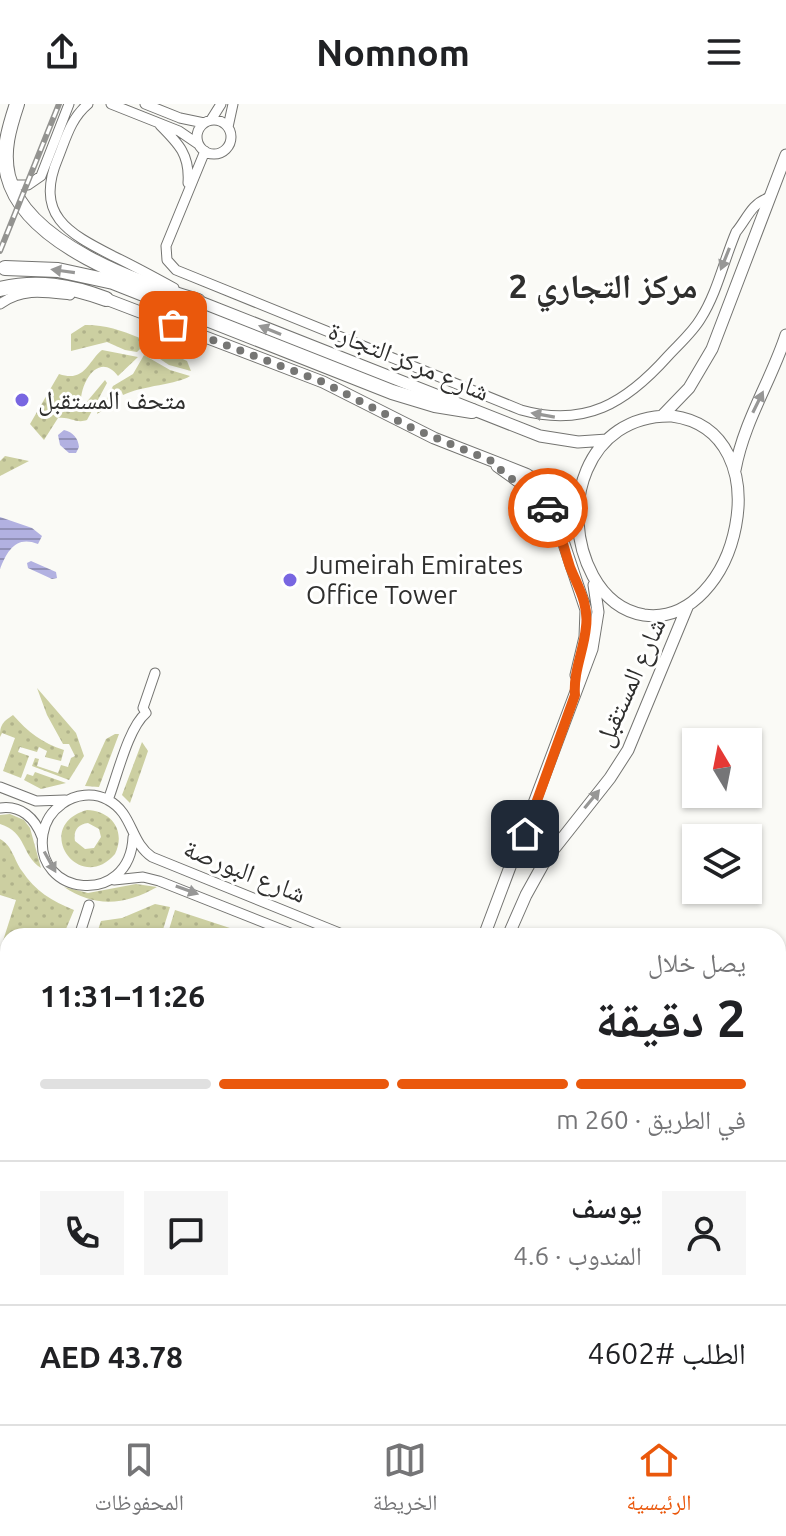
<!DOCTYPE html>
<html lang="ar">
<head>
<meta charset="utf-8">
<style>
  :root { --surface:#fff; --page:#f6f6f6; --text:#202124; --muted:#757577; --line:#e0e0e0; --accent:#ea580c }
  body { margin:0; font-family:Ubuntu,"Noto Naskh Arabic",sans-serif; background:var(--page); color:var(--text); direction:rtl; height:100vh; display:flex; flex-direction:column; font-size:30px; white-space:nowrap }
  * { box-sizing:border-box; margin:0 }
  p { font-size:26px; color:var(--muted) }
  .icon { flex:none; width:44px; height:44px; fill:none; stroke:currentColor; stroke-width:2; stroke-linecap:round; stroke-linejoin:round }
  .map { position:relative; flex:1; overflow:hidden; direction:ltr }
  .drawer { position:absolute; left:0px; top:824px; width:786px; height:496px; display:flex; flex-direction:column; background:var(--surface); border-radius:24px 24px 0 0; box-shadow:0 2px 6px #0004; direction:rtl }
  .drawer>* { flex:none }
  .needle { width:52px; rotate:350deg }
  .controls { position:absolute; left:682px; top:624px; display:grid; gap:16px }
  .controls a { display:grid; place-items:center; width:80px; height:80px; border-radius:0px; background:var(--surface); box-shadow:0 2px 6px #0004; font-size:40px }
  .pin { position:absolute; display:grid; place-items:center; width:68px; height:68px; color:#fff; margin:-34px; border-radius:16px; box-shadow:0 4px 12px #0006 }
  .courier { position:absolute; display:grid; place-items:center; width:80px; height:80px; margin:-40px; border:6px solid #ea580c; border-radius:50%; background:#fff; color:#222; box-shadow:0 2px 10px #0007 }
  .head em { font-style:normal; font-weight:700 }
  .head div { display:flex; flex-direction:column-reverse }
  .head { display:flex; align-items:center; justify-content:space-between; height:136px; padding:0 40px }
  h1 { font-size:52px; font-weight:700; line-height:60px }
  .bar { display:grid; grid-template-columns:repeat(4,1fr); gap:12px 8px; align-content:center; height:96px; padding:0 40px }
  .bar i { height:10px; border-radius:6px; background:var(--line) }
  .bar .active { background:var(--accent) }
  .bar p { grid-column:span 4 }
  .line { display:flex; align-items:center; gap:20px; padding:0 40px; border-top:2px solid var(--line) }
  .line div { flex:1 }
  .round { display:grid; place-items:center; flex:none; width:84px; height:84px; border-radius:0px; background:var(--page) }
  header { display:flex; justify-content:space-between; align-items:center; height:104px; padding:0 40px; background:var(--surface); font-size:36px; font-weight:700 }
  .dock { display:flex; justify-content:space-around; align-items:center; height:112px; border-top:2px solid var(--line); background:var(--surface); font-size:22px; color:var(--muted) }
  .dock a { display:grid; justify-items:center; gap:4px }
  .dock .active { color:var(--accent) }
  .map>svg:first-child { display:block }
  .grass { fill:url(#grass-dots); fill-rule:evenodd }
  .water { fill:url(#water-rules) }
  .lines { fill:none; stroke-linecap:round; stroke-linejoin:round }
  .minor-casing { stroke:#747471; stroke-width:11 }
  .major-casing { stroke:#747471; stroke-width:13 }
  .highway-casing { stroke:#747471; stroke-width:16 }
  .minor { stroke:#fff; stroke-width:9 }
  .major { stroke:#fff; stroke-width:11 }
  .highway { stroke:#fff; stroke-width:14 }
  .rail-casing { stroke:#939390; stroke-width:6 }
  .rail { stroke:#fffffe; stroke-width:3; stroke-dasharray:9; stroke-linecap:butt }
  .oneway { fill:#979796 }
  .done { stroke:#767674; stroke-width:8; stroke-dasharray:0 14.4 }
  .route { stroke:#ea580c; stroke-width:10 }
  .poi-dot { fill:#7866e1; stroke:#fffffe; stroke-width:3 }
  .labels { text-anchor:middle; stroke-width:6; stroke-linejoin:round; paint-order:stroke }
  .street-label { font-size:26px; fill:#2f2f2e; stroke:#fffffe }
  .poi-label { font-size:26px; fill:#2f2f2e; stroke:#fffffe; text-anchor:start }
  .district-label { font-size:34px; font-weight:bold; fill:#2f2f2e; stroke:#fffffe }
</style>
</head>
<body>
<header><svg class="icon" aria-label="menu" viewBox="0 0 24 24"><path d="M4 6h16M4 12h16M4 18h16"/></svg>Nomnom<svg class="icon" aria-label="share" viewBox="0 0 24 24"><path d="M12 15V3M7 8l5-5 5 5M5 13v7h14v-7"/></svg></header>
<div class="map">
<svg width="786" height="1320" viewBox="0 0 786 1320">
  <defs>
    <pattern id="grass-dots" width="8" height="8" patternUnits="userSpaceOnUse" patternTransform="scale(2)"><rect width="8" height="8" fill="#cccfa1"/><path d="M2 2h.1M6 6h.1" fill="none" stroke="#b0b28b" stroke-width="1.8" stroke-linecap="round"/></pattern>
    <pattern id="water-rules" width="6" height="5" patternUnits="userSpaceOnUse" patternTransform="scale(2)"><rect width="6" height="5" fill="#b2b1e1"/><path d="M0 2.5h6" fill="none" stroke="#9190b7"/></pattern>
  </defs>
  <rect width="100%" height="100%" fill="#fafaf6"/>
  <!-- grass -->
  <path class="grass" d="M 85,221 C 120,220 156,242 187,257 L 191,267 L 169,261 L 142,243 L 137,248 L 125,246 L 107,238 L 71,247 L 71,230 Z
    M 102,246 L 138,253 L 118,272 C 99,247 80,279 81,299 L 85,300 L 105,276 L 107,279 L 87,316 C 76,320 69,312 58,314 L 44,336 L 30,320 L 59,270 C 85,279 88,257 102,246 Z
    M 144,251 L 170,266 L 190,272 C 179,280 141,282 123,291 L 121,286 L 112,292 L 114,299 L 97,310 L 99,301 L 106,296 L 113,282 L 133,270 Z
    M 5,352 L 29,357 L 0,372 L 0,357 Z
    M 37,584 L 76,629 L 84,652 L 69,676 L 32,662 L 35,654 L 39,655 L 37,662 L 58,669 L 61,661 L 68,663 L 71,654 L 75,652 L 69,640 L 63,640 L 47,611 Z
    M 13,611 C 28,628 42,639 64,646 L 61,657 L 45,653 L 47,647 L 39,643 L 37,648 L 20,643 L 18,648 L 29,652 L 21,674 L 3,667 L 15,634 L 2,629 L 0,633 C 0,620 3,618 13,611 Z
    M 115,630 L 119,630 L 99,683 L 85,682 L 106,635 Z
    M 142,638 L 148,647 L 130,699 L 122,691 Z
    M 35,668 L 66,679 L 41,685 L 24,676 L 27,670 L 33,672 Z
    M 87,706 C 112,707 126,727 115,750 C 79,792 31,722 87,706 ZM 88,719 L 99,725 L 101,733 L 94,744 L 85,745 L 75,737 C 73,727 78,720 88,719 Z
    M 10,710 L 24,716 L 30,724 L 41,764 C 21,751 27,728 0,720 L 0,711 Z
    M 0,735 C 12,741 14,756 22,767 C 35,787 52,797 74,806 L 63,832 L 8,832 L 8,842 L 2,840 L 16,796 L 0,791 Z
    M 136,780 L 157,783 C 126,801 95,804 64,783 L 88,789 Z
    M 155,800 L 170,803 L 161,832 L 96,832 L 101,817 L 122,814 Z
    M 175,806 L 236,826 L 234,832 L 167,832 Z
    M 778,1262 L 786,1269 L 786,1320 L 597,1320 L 605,1312 L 778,1312 Z"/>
  <!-- water -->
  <path class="water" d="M 64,326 C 73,328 78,334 79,343 L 76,349 L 69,349 L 60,341 L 58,331 Z
    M 0,413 L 32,424 L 42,432 L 38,440 C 16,431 7,447 0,465 Z
    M 31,457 L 56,468 L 57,474 L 52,475 L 28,464 L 27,459 Z"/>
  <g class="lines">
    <defs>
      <path id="minor" d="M 88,0 C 71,14 66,34 58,54 C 34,111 68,129 113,152 C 134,162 154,173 174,184
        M 111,0 L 179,27 L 198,40
        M 145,0 L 180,14 L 204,19
        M 211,16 L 221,0
        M197 33a17 17 0 1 1 34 0a17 17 0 1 1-34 0Z
        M 160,21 C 179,40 190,51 188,79
        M 228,23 L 233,0
        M 205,47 L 166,142 L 167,156 L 176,166 L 521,306 C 585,324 626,299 668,252 C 679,240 693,228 701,214 C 717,189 724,156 736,128 C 747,115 751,100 768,94
        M 11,81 L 28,81 L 41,72 L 69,0
        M 0,200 C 22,184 44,188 70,191
        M 0,683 L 36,697 L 65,696
        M 108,696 C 117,673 128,624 146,609 L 143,604 L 155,569
        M 0,704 C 21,701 35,714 42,733
        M 133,733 C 130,804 33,792 43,730 C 45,718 52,707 62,700 C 75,690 94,688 108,696 C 133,709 130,738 152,753 L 347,832
        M 114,776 L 143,773 L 159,777 L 298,832
        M 79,832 L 89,801
        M 778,1196 L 786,1200
        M 240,1312 L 248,1320
        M 160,1320 L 180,1319
        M 515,1320 L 521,1312"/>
      <path id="major" d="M 106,195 L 323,278 L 434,334 L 526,370 L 555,388 L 567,402 L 574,415
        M 198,197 L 540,332 L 578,338 L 607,336
        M 662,312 L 689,284 L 712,245 L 786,51
        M 672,312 C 785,327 738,524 644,511 C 620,507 604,492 593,472 C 557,405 586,310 672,312 Z
        M 497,362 L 536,390 L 550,406 L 559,425 L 586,506 L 585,533 L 576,571
        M 735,366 C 744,317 771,277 786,231
        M 484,832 L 592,545 L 598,508 L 594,481
        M 508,832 L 526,791 L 546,755 L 610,674 L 628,646 L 688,501
        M 179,1320 L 187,1312
        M 197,1320 L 205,1312
        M 211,1320 L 220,1312"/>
      <path id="highway" d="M 17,0 C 9,24 2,47 8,72 C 25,140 139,180 198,197
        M 5,164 L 58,166 L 113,178 L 392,288 L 435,301 L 472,307
        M 0,185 C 37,176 71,182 106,195"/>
    </defs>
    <!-- minor casing -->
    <use href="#minor" class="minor-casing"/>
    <!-- major casing -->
    <use href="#major" class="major-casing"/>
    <!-- highway casing -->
    <use href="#highway" class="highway-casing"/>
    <!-- minor -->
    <use href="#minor" class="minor"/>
    <!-- major -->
    <use href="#major" class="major"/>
    <!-- highway -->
    <use href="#highway" class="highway"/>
    <defs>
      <path id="rail" d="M 0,147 L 59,0"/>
    </defs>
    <!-- rail casing -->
    <use href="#rail" class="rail-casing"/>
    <!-- rail -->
    <use href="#rail" class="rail"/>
  </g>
  <!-- one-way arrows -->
  <defs><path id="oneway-solid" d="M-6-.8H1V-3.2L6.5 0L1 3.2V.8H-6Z" transform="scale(2)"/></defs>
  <g class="oneway">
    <use href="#oneway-solid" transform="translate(725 155) rotate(112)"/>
    <use href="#oneway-solid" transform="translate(63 167) rotate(-172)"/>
    <use href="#oneway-solid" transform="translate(270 226) rotate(-158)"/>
    <use href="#oneway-solid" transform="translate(758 298) rotate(-64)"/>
    <use href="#oneway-solid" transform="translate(543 311) rotate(-170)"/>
    <use href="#oneway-solid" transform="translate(592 695) rotate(-51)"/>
    <use href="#oneway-solid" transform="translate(50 758) rotate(61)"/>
    <use href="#oneway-solid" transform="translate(187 786) rotate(20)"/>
  </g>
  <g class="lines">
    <!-- done -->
    <path class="done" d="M 173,221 L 323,278 L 414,325 L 494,358 C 507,377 533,384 548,404"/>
    <!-- route -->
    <path class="route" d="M 525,730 L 575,591 C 573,568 584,546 586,523 C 589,500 578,483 570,463 C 563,442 560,422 548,404"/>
  </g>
  <!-- markers -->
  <g class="poi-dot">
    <circle cx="22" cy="296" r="8"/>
    <circle cx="290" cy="476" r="8"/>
  </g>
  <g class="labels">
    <!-- street labels -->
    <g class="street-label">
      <text transform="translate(409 257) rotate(22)" y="9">شارع مركز التجارة</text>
      <text transform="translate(630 578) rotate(-66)" y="9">شارع المستقبل</text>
      <text transform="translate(245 767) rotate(22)" y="9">شارع البورصة</text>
    </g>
    <!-- poi labels -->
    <g class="poi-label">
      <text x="38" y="305">متحف المستقبل</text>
      <text x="306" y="470">Jumeirah Emirates<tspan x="306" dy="30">Office Tower</tspan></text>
    </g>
    <!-- district labels -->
    <g class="district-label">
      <text x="603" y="194">مركز التجاري 2</text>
    </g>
  </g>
</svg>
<div class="controls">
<a><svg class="needle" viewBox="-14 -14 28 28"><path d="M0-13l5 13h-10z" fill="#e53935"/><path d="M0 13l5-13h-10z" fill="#757577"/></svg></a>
<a><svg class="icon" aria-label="layers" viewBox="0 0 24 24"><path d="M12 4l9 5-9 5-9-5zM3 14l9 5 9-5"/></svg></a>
</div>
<div class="pin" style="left:173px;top:221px;background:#ea580c"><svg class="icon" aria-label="bag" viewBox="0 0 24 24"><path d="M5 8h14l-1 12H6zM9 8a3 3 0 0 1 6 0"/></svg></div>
<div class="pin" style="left:525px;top:730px;background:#1f2937"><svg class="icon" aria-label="home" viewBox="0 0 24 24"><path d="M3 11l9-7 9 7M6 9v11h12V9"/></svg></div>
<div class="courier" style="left:548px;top:404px"><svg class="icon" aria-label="car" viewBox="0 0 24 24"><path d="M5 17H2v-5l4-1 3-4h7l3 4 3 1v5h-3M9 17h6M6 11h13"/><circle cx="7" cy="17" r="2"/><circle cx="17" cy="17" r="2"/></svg></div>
<section class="drawer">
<div class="head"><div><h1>2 دقيقة</h1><p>يصل خلال</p></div><em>11:26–11:31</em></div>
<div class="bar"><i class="active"></i><i class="active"></i><i class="active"></i><i></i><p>في الطريق · 260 m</p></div>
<div class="line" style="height:144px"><a class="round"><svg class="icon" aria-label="person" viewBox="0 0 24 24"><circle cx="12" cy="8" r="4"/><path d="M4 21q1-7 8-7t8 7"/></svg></a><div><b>يوسف</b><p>المندوب · 4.6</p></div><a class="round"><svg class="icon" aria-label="chat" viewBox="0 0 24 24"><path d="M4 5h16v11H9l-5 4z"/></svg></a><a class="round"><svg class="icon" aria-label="phone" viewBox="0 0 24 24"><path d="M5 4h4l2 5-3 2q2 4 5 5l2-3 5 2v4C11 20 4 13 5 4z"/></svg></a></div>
<div class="line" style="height:104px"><div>الطلب #4602</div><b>AED 43.78</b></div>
</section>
</div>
<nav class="dock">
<a class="active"><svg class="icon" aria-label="home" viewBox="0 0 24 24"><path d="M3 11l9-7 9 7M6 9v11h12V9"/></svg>الرئيسية</a>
<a><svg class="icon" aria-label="map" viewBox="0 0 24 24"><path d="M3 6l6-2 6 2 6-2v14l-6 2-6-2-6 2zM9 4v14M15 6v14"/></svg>الخريطة</a>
<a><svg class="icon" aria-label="saved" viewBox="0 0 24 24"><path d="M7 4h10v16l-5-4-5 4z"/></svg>المحفوظات</a>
</nav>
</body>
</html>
